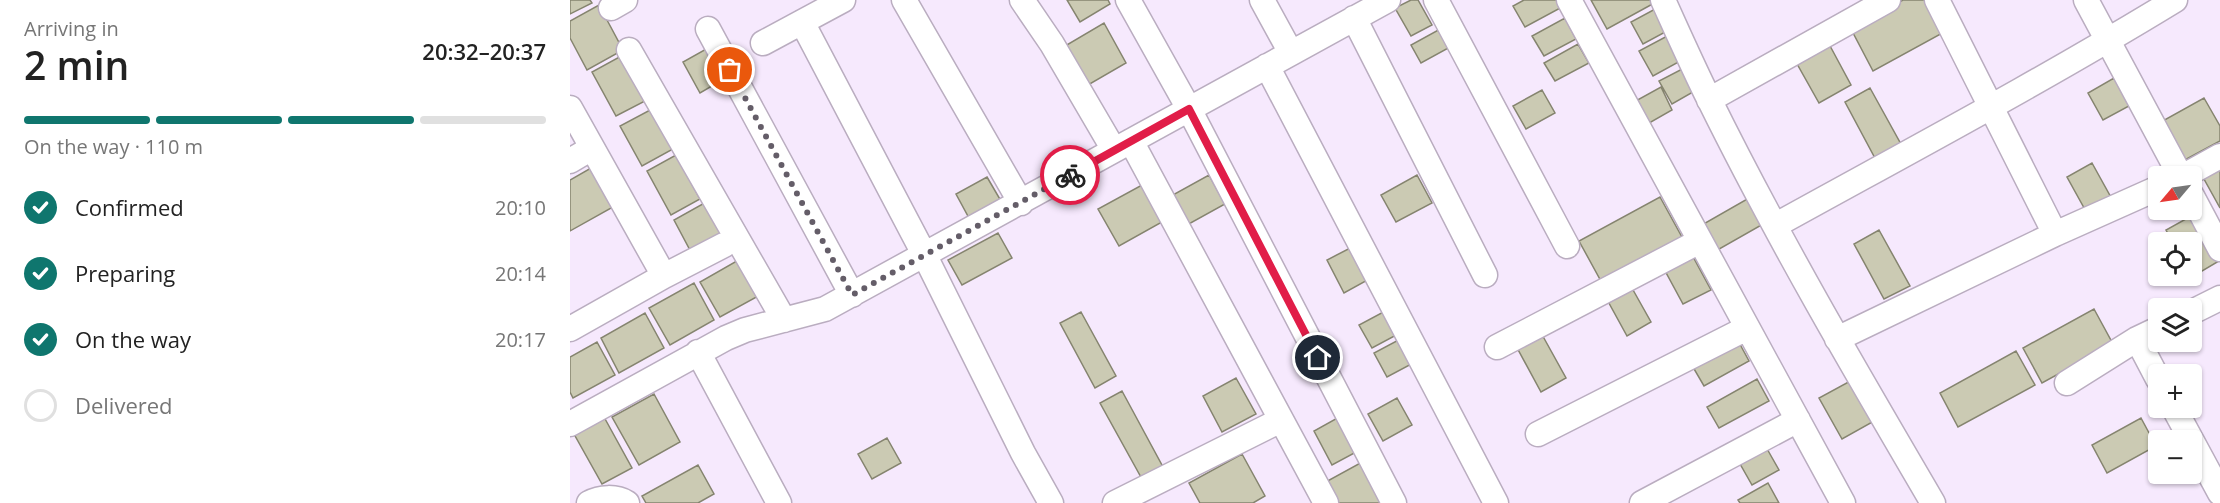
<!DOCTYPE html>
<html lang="en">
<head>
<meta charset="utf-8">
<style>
  :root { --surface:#fff; --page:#f6f6f6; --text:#222; --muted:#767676; --line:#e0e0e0; --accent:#0f766e }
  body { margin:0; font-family:"Open Sans",sans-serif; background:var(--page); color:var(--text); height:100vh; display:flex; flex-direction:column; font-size:22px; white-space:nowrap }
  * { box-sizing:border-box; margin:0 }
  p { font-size:20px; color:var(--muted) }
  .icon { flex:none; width:33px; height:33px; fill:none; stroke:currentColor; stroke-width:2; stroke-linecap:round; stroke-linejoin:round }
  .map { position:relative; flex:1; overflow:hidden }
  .drawer { display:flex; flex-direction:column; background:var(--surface); width:570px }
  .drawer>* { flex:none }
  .needle { width:39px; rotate:241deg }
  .tools { position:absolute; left:1578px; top:166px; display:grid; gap:12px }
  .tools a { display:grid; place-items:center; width:54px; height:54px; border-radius:6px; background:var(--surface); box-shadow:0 2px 4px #0004; font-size:30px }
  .pin { position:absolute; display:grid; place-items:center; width:51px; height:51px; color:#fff; margin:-26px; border:3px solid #fff; border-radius:50%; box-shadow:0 2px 6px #0007 }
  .courier { position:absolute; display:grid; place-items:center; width:60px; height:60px; margin:-30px; border:4px solid #e11d48; border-radius:50%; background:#fff; color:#222; box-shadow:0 2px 8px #0007 }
  .head em { font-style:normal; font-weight:600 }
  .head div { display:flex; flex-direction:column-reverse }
  .head { display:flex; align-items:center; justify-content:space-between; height:102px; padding:0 24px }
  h1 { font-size:39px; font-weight:600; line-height:45px }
  .bar { display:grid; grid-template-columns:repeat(4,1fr); gap:9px 6px; align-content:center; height:72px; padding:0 24px }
  .bar i { height:8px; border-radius:4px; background:var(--line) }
  .bar .selected { background:var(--accent) }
  .bar p { grid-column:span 4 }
  ol { padding:0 24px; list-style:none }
  li { display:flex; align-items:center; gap:18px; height:66px }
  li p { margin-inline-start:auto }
  li .icon { padding:6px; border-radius:50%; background:var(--accent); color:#fff; stroke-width:4 }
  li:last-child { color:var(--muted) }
  li i { width:33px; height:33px; border:3px solid var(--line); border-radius:50% }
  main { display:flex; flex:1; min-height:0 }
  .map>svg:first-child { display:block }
  .building { fill:#cbcab3; stroke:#85846f; stroke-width:1.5 }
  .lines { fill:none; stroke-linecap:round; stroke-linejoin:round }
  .minor-casing { stroke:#baadc0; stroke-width:27 }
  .minor { stroke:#fff; stroke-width:24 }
  .done { stroke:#645d68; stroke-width:6; stroke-dasharray:0 10.8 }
  .route { stroke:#e11d48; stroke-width:8 }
</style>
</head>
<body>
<main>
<section class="drawer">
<div class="head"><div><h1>2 min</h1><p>Arriving in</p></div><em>20:32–20:37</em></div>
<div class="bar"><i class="selected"></i><i class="selected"></i><i class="selected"></i><i></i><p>On the way · 110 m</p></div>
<ol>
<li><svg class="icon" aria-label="check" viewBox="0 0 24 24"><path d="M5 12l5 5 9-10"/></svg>Confirmed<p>20:10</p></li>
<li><svg class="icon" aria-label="check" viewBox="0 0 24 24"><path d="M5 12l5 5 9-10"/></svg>Preparing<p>20:14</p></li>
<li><svg class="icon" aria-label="check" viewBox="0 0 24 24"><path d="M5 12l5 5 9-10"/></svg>On the way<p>20:17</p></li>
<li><i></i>Delivered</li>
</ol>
</section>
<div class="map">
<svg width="1650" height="503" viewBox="0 0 1650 503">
  <rect width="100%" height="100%" fill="#f6e9fd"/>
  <!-- building -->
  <path class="building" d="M 0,0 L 20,0 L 22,3 L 0,14 Z
    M 497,0 L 538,0 L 540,4 L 510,22 Z
    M 841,0 L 848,0 L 862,25 L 841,36 L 825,8 Z
    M 954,0 L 990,0 L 994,6 L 955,27 L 943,6 Z
    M 1021,0 L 1087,0 L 1088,1 L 1037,29 Z
    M 1333,0 L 1362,0 L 1378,30 L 1303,71 L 1281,29 Z
    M 29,5 L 53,50 L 17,70 L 0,38 L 0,21 Z
    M 1087,8 L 1099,30 L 1073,44 L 1061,22 Z
    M 995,18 L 1006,39 L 974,56 L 962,36 Z
    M 534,23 L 556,63 L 518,85 L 495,46 Z
    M 872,28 L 882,46 L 851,63 L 841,45 Z
    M 1101,34 L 1114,59 L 1083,76 L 1069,51 Z
    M 1008,44 L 1019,63 L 985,81 L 974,63 Z
    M 1259,44 L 1281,85 L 1249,103 L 1226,62 Z
    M 138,48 L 154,79 L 130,93 L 113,62 Z
    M 53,55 L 77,100 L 46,116 L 22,72 Z
    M 1118,66 L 1130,88 L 1102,104 L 1089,81 Z
    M 1544,78 L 1559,106 L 1533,120 L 1518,93 Z
    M 1091,87 L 1102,110 L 1074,126 L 1062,103 Z
    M 1300,88 L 1332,146 L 1306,160 L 1275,102 Z
    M 972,90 L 985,113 L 956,129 L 943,106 Z
    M 1634,98 L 1650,126 L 1650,141 L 1611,162 L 1589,123 Z
    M 82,109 L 103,149 L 72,166 L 50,126 Z
    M 106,155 L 130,199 L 101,215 L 77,171 Z
    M 1650,159 L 1650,208 L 1629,170 Z
    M 1522,163 L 1543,201 L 1518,215 L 1497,177 Z
    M 21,168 L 43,207 L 0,231 L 0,180 Z
    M 639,175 L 655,204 L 617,225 L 601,196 Z
    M 847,175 L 862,203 L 826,222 L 811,195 Z
    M 417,177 L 431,201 L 399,218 L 386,194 Z
    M 572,185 L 592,222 L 549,246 L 528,209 Z
    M 1090,197 L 1113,239 L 1032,283 L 1009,241 Z
    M 1179,198 L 1195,223 L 1144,252 L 1130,226 Z
    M 138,201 L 155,234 L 121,252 L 104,220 Z
    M 1623,215 L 1649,261 L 1622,277 L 1622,243 L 1603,243 L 1596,230 Z
    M 1309,230 L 1340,286 L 1314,299 L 1284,244 Z
    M 428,233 L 442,258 L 392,285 L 378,260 Z
    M 786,245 L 803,277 L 774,293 L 757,260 Z
    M 1121,253 L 1141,290 L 1113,304 L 1093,267 Z
    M 172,258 L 192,294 L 150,317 L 130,282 Z
    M 1058,281 L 1081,322 L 1057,336 L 1034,294 Z
    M 124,283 L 144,320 L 100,345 L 79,308 Z
    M 819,309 L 832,332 L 802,348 L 789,325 Z
    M 1524,309 L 1543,344 L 1472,383 L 1453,348 Z
    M 511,312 L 546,376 L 525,388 L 490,323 Z
    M 75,313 L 94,348 L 49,373 L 31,338 Z
    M 970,331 L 996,378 L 971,392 L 945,344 Z
    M 836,336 L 849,360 L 817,377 L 804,353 Z
    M 1166,337 L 1179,361 L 1134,386 L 1120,362 Z
    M 27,342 L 45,375 L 3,398 L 0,392 L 0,357 Z
    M 1446,351 L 1465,385 L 1388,427 L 1370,393 Z
    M 666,378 L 686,414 L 652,432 L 633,396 Z
    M 1187,379 L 1199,401 L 1149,428 L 1137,407 Z
    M 1284,379 L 1306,420 L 1272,439 L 1249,398 Z
    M 552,391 L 593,467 L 572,479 L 530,403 Z
    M 84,394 L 110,442 L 69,465 L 42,417 Z
    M 827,398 L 842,425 L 813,441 L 798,414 Z
    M 771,416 L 790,450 L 762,465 L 744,431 Z
    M 34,417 L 62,468 L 32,484 L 4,434 Z
    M 1571,418 L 1586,446 L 1537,473 L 1522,445 Z
    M 317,438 L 331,463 L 302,479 L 288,454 Z
    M 1192,440 L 1209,470 L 1182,485 L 1165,455 Z
    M 672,454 L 695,496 L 683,503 L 630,503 L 619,483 Z
    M 794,461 L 817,503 L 763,503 L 752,484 Z
    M 128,465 L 144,494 L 128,503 L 76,503 L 72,496 Z
    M 1198,483 L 1209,503 L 1170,503 L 1168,500 Z"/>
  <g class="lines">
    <defs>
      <path id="minor" d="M 334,0 L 451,203
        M 452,0 L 482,44 L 544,150
        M 558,0 L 619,109 L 824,503
        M 692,0 L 721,53
        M 866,0 L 997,246
        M 999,0 L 1273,503
        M 1093,0 C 1108,33 1123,67 1139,99 C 1207,237 1285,370 1363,503
        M 1367,0 L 1485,234
        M 1516,0 L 1611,177
        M 41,8 L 55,0
        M 784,18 L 915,275
        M 232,22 L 354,254 L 453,453 L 481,503
        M 138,29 L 282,295
        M 193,43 L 273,0
        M 59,50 L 214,320
        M 697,66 L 926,503
        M 1139,100 L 1318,0
        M 0,108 L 94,276 L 0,329
        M 561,141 L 756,503
        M 0,161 L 22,148
        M 1612,177 L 1650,156
        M 1622,196 L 1650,249
        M 1206,225 C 1340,151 1474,80 1605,0
        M 94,276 L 154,245
        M 1622,312 L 1650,298
        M 1267,339 L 1485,234 L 1588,188
        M 1567,339 L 1588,379
        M 927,347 L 1130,241
        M 128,352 L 209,503
        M 1497,383 L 1567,339 L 1588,329
        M 1604,408 L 1650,493
        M 0,424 L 156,338 L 175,330 L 255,309 L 818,0
        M 968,434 L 1177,328
        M 19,503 C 30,497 46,496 57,503
        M 545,503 L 711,420
        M 1072,503 L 1228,420"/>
    </defs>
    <!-- minor casing -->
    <use href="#minor" class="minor-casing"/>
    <!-- minor -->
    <use href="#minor" class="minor"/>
  </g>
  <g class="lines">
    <!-- done -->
    <path class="done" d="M 160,70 L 282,295 L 500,175"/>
    <!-- route -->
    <path class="route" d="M 500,175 L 619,109 L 748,358"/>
  </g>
</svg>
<div class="tools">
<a><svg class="needle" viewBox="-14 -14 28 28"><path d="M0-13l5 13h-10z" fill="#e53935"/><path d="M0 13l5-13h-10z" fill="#767676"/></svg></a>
<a><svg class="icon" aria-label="locate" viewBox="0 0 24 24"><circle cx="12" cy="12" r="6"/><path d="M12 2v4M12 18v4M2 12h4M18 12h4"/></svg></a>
<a><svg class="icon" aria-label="layers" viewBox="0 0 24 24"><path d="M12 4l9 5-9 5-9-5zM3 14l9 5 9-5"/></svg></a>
<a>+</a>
<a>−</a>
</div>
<div class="pin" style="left:160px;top:70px;background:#ea580c"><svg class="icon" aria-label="bag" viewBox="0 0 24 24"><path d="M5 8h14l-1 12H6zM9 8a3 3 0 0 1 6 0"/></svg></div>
<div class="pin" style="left:748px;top:358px;background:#1f2937"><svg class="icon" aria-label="home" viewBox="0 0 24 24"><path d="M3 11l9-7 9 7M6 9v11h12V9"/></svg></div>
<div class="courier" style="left:500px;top:175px"><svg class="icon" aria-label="bike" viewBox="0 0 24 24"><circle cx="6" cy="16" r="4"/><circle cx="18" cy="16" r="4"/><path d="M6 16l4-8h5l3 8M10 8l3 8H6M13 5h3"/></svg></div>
</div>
</main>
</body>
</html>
